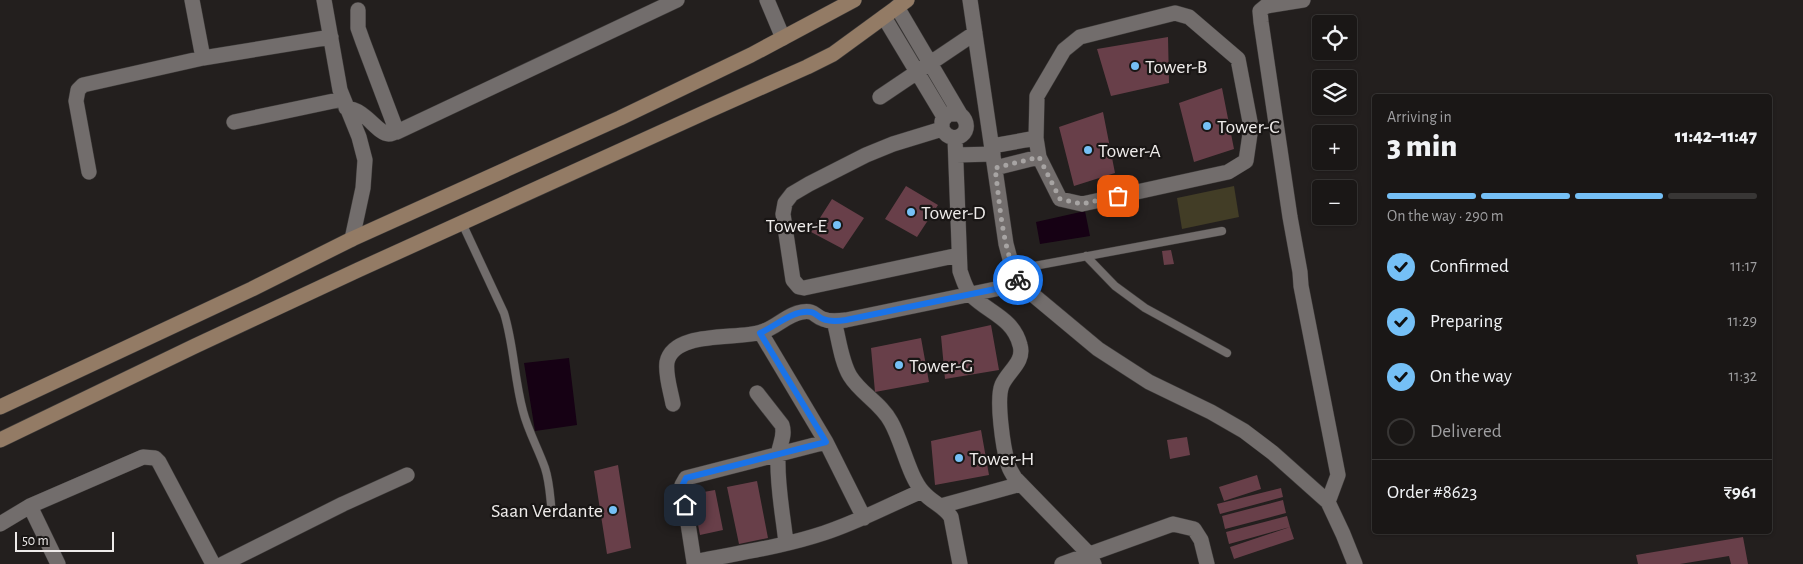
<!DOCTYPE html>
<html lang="en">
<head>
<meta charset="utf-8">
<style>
  :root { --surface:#1a1716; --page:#272423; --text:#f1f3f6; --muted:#9f9fa1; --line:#383635; --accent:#75c0f6 }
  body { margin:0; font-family:"Alegreya Sans",sans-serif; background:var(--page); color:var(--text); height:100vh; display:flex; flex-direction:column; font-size:19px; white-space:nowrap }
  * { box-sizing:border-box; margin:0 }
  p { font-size:16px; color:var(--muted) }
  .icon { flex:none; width:28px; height:28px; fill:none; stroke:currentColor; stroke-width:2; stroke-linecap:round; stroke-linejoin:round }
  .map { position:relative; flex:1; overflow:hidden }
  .drawer { position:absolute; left:1372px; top:94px; width:400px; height:440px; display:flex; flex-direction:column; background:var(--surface); border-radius:5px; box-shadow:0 1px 4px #0004,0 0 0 1px var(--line) }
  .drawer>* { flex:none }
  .buttons { position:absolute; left:1312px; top:15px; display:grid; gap:10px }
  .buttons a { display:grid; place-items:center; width:45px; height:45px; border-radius:5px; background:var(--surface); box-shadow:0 1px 4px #0004,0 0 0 1px var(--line); font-size:25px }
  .scale { position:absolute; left:15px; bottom:12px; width:99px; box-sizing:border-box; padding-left:5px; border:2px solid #eeebea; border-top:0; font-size:14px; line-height:18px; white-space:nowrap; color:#eeebea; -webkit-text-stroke:4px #191615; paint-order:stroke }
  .pin { position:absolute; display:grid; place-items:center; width:42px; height:42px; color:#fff; margin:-21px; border-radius:10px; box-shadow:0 2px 8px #0006 }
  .courier { position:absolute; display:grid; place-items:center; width:50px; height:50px; margin:-25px; border:4px solid #1a73e8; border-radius:50%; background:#fff; color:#222; box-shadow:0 1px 6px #0007 }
  .head em { font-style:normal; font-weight:800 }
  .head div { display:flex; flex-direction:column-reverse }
  .head { display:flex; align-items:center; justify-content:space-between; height:85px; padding:0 15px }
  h1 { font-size:32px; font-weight:800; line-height:38px }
  .bar { display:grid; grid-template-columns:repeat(4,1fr); gap:8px 5px; align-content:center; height:60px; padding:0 15px }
  .bar i { height:6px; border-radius:4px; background:var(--line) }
  .bar .selected { background:var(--accent) }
  .bar p { grid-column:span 4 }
  .line { display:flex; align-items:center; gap:12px; padding:0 15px; border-top:1px solid var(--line) }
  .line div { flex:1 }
  ol { padding:0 15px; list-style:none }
  li { display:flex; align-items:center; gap:15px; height:55px }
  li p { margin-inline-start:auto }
  li .icon { padding:5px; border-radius:50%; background:var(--accent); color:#111; stroke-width:4 }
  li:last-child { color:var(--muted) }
  li i { width:28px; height:28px; border:2px solid var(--line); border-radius:50% }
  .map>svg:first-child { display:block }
  .green { fill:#423d26 }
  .water { fill:#160114 }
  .building { fill:#683f49 }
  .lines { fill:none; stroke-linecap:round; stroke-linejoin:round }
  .lane-casing { stroke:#3e3b3a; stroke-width:9 }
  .street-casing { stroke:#3e3b3a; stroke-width:16 }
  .secondary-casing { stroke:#3e3b3a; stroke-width:16 }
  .lane { stroke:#726d6c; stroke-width:8 }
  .street { stroke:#726d6c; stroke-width:15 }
  .secondary { stroke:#937b65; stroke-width:15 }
  .done { stroke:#a7a4a3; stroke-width:5; stroke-dasharray:0 9 }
  .route { stroke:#1a73e8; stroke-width:6 }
  .poi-dot { fill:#75c0f6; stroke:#191615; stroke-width:2 }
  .labels { text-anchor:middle; stroke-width:4.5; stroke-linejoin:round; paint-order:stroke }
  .poi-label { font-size:20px; fill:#eeebea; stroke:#191615; text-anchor:start }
</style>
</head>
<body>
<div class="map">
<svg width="1803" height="564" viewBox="0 0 1803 564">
  <rect width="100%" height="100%" fill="#231f1e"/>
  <!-- green -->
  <path class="green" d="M 1234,186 L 1239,217 L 1182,229 L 1177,198 Z"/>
  <!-- water -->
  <path class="water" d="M 1085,211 L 1090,236 L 1040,244 L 1036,222 Z
    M 569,358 L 577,425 L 535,431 L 524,363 Z"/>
  <!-- building -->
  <path class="building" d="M 1168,37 L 1169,83 L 1111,96 L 1097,49 Z
    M 1222,88 L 1234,149 L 1194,162 L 1179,103 Z
    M 1103,112 L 1115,173 L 1074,186 L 1059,127 Z
    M 906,186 L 938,205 L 917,237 L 885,219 Z
    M 832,199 L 864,218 L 843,249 L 811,232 Z
    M 1171,250 L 1174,264 L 1164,265 L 1162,251 Z
    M 991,325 L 999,370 L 945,379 L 941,336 Z
    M 921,338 L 929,382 L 875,392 L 871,348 Z
    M 981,430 L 989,475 L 935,485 L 931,441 Z
    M 1187,437 L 1190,455 L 1170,459 L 1167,440 Z
    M 618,465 L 631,548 L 607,554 L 594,471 Z
    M 1257,475 L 1261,489 L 1224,501 L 1219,487 Z
    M 757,481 L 768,538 L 739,544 L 727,487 Z
    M 1281,488 L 1283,497 L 1220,514 L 1217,504 Z
    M 715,490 L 723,530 L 700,535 L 692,494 Z
    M 1283,500 L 1286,513 L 1225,529 L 1222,516 Z
    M 1287,516 L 1290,527 L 1229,544 L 1226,532 Z
    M 1290,527 L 1294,539 L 1234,559 L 1230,547 Z
    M 1743,537 L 1748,564 L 1731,564 L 1729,556 L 1680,564 L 1638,564 L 1636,555 Z"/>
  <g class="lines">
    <defs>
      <path id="lane" d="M 462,223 L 504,313 C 514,345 514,378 523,411 C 528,431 538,448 545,468 C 550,483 550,498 552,514
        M 1086,256 L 1115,286 L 1145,308 L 1227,353
        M 1013,270 L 1222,231"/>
      <path id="street" d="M 192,0 L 203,58
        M 324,0 L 340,90 L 359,137 L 365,160 L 363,188 L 352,239
        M 767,0 L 783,38
        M 970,0 L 1006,244 L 1013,270 L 1020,284 L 1098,349 L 1149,382 L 1211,412 L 1244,431 L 1273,453 L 1328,502 L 1343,534 L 1355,564
        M 1303,0 L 1266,6 L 1260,11 L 1261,22 L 1290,217 L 1300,272 L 1301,286 L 1338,475 L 1328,502
        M 897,7 L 960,114 C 978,130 953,149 942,129 L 942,121 L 948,114 L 960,114
        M 358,10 L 358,28 L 363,42 L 397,132
        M 884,17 L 944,117
        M 880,97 L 975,33
        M 346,108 C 367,110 376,133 389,134 C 392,134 394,132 397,132 L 677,0
        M 234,122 L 343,99
        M 942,129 L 893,144 L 866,155 L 809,184 L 792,194 L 785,203 L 783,214 L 793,280 L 799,287 L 804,288 L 959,255
        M 955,138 L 960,271 C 963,279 965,288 971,295 C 989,313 1013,318 1020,345 C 1025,362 1008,371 1002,385 C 996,399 1003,448 1008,464 C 1009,469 1012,473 1015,478 L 1089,554 L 1094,564
        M 992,146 L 1036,138
        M 956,155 L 993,154
        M 995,168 L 1039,157 L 1060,199 L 1082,204 L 1228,172 L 1246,161 L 1251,127 L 1238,59 L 1189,17 L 1175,13 L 1080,37 L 1064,50 L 1037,96 L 1036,138 L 1039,157
        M 89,172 L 76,101 L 78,90 L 83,85 L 203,58 L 331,37
        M 834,321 C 839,339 841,361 850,376 C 861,394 881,403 891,422 C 902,441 909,477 923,492 C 931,502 944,506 951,517 L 960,564
        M 761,333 L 826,442
        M 757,393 L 782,425 C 786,437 778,446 778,458 C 777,486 783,515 786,543
        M 673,404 C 671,392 665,375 667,362 C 674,330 738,340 761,332 C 776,328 787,314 802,312 C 815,310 814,316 823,319 C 830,322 838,321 846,320 L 1020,284
        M 30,506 L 58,564
        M 941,506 L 1021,484
        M 864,518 L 826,442 L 686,478 L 682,485 L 694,562 C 737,553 782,547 824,533 C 858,522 889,505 922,491
        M 0,524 L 30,506 L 143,457 L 155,458 L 159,462 L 213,564
        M 223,564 L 343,504 L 407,475
        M 1062,564 L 1173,524 L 1194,529 L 1201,540 L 1207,564"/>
      <path id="secondary" d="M 0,407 L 252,289 L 352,239 L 620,118 L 751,55 L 854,0
        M 0,440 L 195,346 L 358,270 L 708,111 L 807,67 L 833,54 L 907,0"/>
    </defs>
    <!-- lane casing -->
    <use href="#lane" class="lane-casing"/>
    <!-- street casing -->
    <use href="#street" class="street-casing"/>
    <!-- secondary casing -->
    <use href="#secondary" class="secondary-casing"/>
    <!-- lane -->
    <use href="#lane" class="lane"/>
    <!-- street -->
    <use href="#street" class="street"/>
    <!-- secondary -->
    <use href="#secondary" class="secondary"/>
  </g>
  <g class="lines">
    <!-- done -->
    <path class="done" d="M 1018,280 C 1002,246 1000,205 995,168 L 1039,157 L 1060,199 L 1082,204 L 1118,196"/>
    <!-- route -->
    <path class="route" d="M 685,505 L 682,486 L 686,478 L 826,442 L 760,333 C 776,326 792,310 810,312 C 815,312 818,317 823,319 C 830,322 839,321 846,320 L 1020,284 L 1018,280"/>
  </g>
  <!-- markers -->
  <g class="poi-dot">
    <circle cx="1135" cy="66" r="5"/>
    <circle cx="1207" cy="126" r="5"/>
    <circle cx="1088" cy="150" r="5"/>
    <circle cx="911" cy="212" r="5"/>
    <circle cx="837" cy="225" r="5"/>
    <circle cx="899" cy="365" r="5"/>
    <circle cx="959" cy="458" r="5"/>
    <circle cx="613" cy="510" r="5"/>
  </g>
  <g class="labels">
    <!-- poi labels -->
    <g class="poi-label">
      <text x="1145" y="73">Tower-B</text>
      <text x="1217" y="133">Tower-C</text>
      <text x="1098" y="157">Tower-A</text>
      <text x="921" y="219">Tower-D</text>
      <text x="827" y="232" text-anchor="end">Tower-E</text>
      <text x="909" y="372">Tower-G</text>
      <text x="969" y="465">Tower-H</text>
      <text x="603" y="517" text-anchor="end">Saan Verdante</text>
    </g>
  </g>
</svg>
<div class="buttons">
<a><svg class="icon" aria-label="locate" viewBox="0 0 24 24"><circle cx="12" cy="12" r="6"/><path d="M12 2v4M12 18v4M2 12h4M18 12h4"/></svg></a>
<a><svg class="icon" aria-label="layers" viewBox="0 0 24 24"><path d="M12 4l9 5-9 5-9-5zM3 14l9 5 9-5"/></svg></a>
<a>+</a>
<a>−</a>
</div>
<div class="scale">50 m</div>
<div class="pin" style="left:1118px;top:196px;background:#ea580c"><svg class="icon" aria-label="bag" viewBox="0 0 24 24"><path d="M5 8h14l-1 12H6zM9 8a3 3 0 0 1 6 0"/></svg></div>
<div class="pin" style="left:685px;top:505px;background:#1f2937"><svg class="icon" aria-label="home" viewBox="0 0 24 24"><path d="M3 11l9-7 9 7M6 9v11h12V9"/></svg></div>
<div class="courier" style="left:1018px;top:280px"><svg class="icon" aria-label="bike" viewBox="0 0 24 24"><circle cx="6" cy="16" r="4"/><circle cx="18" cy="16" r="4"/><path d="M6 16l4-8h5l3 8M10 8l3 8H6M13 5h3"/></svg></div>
<section class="drawer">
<div class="head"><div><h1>3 min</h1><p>Arriving in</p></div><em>11:42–11:47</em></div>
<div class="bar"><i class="selected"></i><i class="selected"></i><i class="selected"></i><i></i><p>On the way · 290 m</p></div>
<ol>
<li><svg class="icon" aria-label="check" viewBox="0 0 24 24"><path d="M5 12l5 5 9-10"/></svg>Confirmed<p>11:17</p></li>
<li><svg class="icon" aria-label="check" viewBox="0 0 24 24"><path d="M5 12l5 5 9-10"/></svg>Preparing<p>11:29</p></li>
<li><svg class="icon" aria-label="check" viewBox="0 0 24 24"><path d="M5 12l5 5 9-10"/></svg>On the way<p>11:32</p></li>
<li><i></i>Delivered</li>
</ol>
<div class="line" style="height:65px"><div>Order #8623</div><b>₹961</b></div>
</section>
</div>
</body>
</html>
